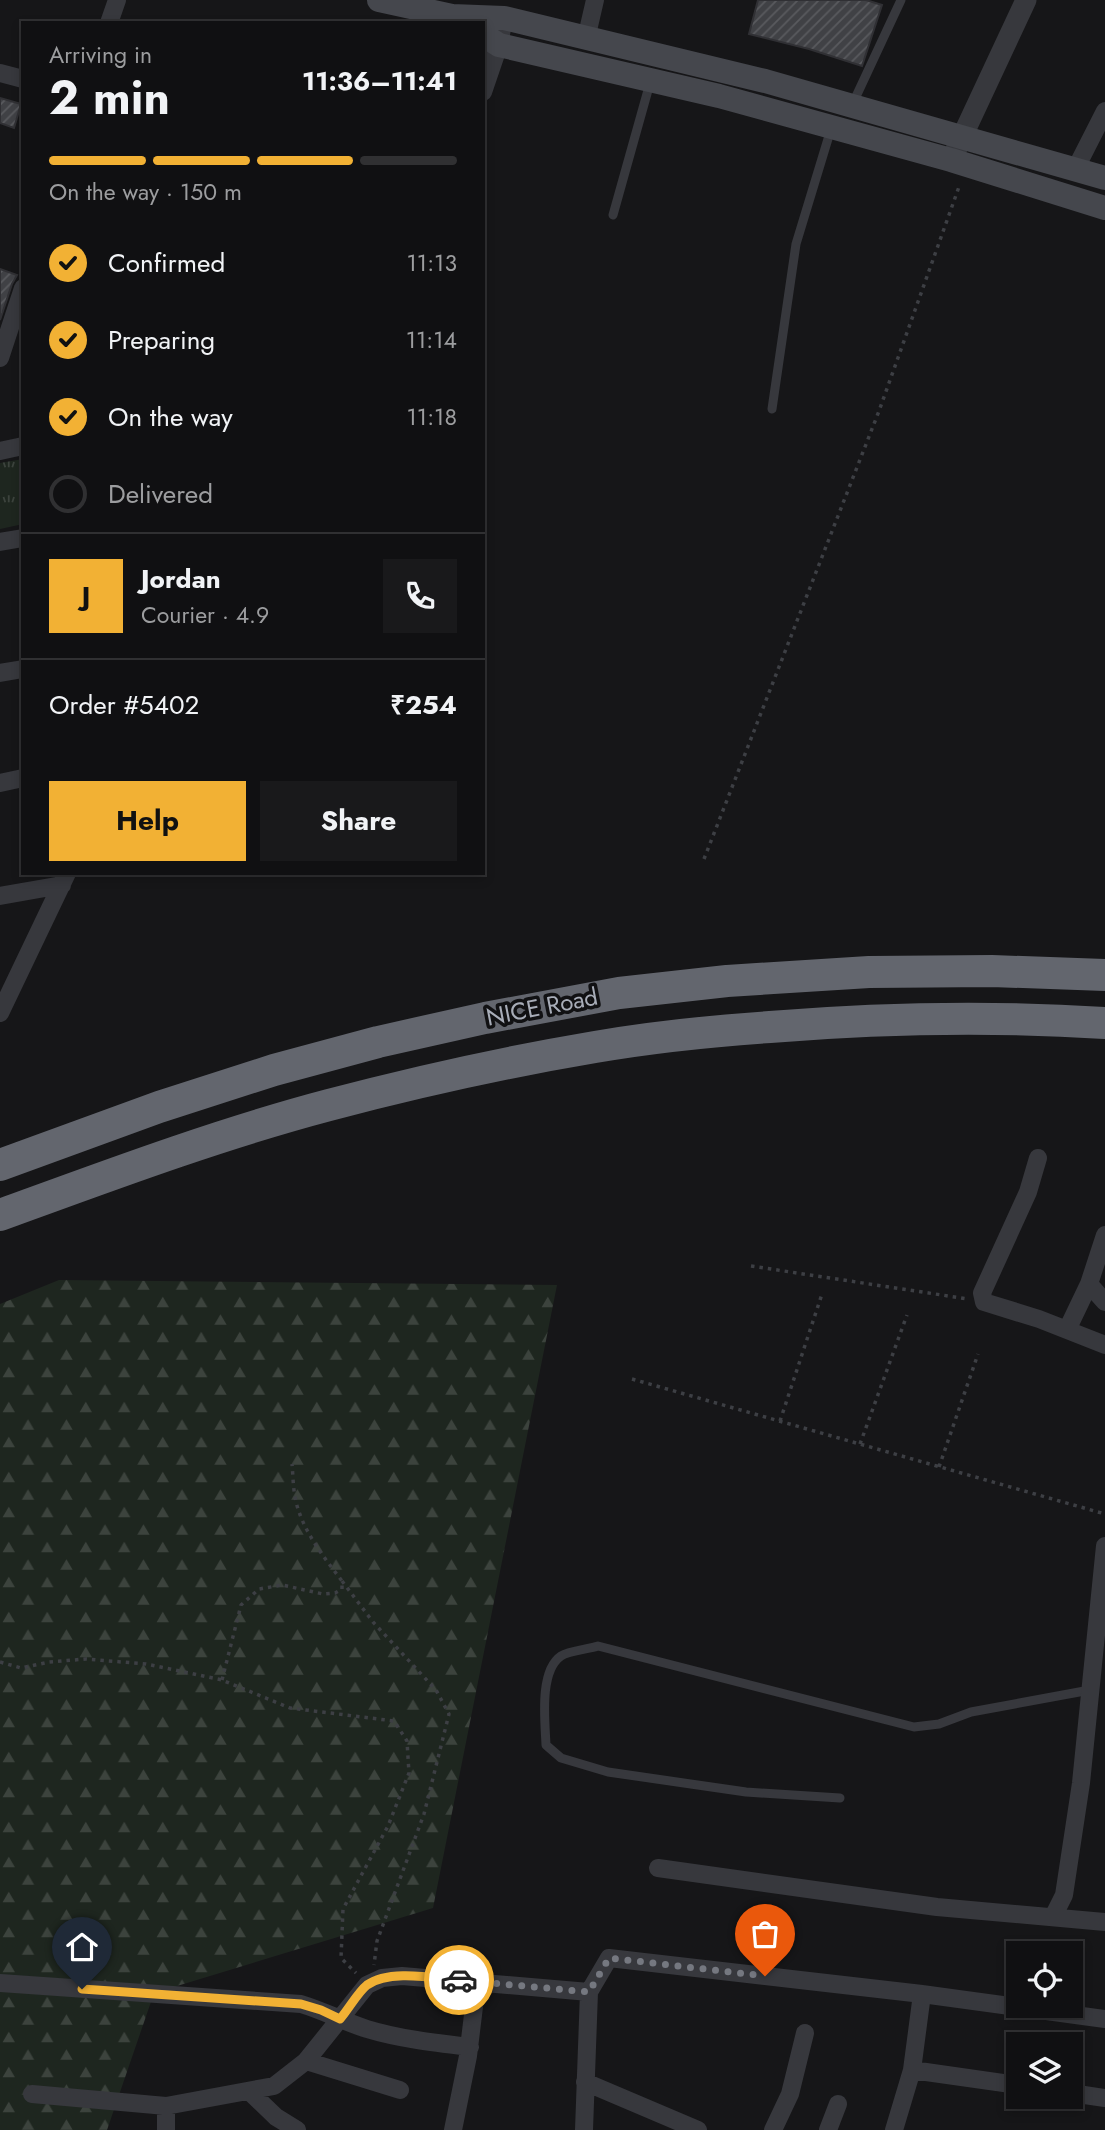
<!DOCTYPE html>
<html lang="en">
<head>
<meta charset="utf-8">
<style>
  :root { --surface:#101012; --page:#19191b; --text:#f1f3f6; --muted:#9c9d9f; --line:#303032; --accent:#f2b134 }
  body { margin:0; font-family:Jost,sans-serif; background:var(--page); color:var(--text); height:100vh; display:flex; flex-direction:column; font-size:26px; white-space:nowrap }
  * { box-sizing:border-box; margin:0 }
  p { font-size:23px; color:var(--muted) }
  .icon { flex:none; width:38px; height:38px; fill:none; stroke:currentColor; stroke-width:2; stroke-linecap:round; stroke-linejoin:round }
  .map { position:relative; flex:1; overflow:hidden }
  .panel { position:absolute; left:21px; top:21px; width:464px; height:854px; display:flex; flex-direction:column; background:var(--surface); border-radius:0px; box-shadow:0 4px 10px #0003,0 0 0 2px var(--line) }
  .panel>* { flex:none }
  .buttons { position:absolute; left:1006px; top:1941px; display:grid; gap:14px }
  .buttons a { display:grid; place-items:center; width:77px; height:77px; border-radius:0px; background:var(--surface); box-shadow:0 4px 10px #0003,0 0 0 2px var(--line); font-size:35px }
  .pin { position:absolute; display:grid; place-items:center; width:60px; height:60px; color:#fff; margin:-72px -30px; border-radius:50% 50% 50% 0; rotate:-45deg; box-shadow:0 0 7px #0007 }
  .pin .icon { rotate:45deg }
  .courier { position:absolute; display:grid; place-items:center; width:70px; height:70px; margin:-35px; border:5px solid #f2b134; border-radius:50%; background:#fff; color:#222; box-shadow:0 2px 9px #0007 }
  .head em { font-style:normal; font-weight:700 }
  .head div { display:flex; flex-direction:column-reverse }
  .head { display:flex; align-items:center; justify-content:space-between; height:119px; padding:0 28px }
  h1 { font-size:46px; font-weight:700; line-height:52px }
  .bar { display:grid; grid-template-columns:repeat(4,1fr); gap:10px 7px; align-content:center; height:84px; padding:0 28px }
  .bar i { height:9px; border-radius:5px; background:var(--line) }
  .bar .selected { background:var(--accent) }
  .bar p { grid-column:span 4 }
  .line { display:flex; align-items:center; gap:18px; padding:0 28px; border-top:2px solid var(--line) }
  .line div { flex:1 }
  .round { display:grid; place-items:center; flex:none; width:74px; height:74px; border-radius:0px; background:var(--page) }
  ol { padding:0 28px; list-style:none }
  li { display:flex; align-items:center; gap:21px; height:77px }
  li p { margin-inline-start:auto }
  li .icon { padding:7px; border-radius:50%; background:var(--accent); color:#111; stroke-width:4 }
  li:last-child { color:var(--muted) }
  li i { width:38px; height:38px; border:4px solid var(--line); border-radius:50% }
  .cta { display:flex; gap:14px; margin-top:auto; padding:14px 28px }
  .cta a { flex:1; height:80px; border-radius:0px; background:var(--accent); color:#111; font-size:28px; font-weight:700; line-height:80px; text-align:center }
  .cta a+a { background:var(--page); color:var(--text) }
  .map>svg:first-child { display:block }
  .grass { fill:url(#grass-tufts) }
  .forest { fill:url(#forest-firs) }
  .building { fill:url(#building-hatch); stroke:#303034; stroke-width:2 }
  .lines { fill:none; stroke-linecap:round; stroke-linejoin:round }
  .path { stroke:#3d3f44; stroke-width:3.5; stroke-dasharray:3.5 5; stroke-linecap:butt }
  .service { stroke:#37383d; stroke-width:9 }
  .minor { stroke:#37383d; stroke-width:18 }
  .tertiary { stroke:#37383d; stroke-width:21 }
  .secondary { stroke:#45474d; stroke-width:24 }
  .motorway { stroke:#63666e; stroke-width:32 }
  .done { stroke:#757880; stroke-width:7; stroke-dasharray:0 12.6 }
  .route { stroke:#f2b134; stroke-width:9 }
  .labels { text-anchor:middle; stroke-width:7; stroke-linejoin:round; paint-order:stroke }
  .street-label { font-size:24px; fill:#a8adb8; stroke:#111113 }
</style>
</head>
<body>
<div class="map">
<svg width="1105" height="2130" viewBox="0 0 1105 2130">
  <defs>
    <pattern id="grass-tufts" width="24" height="20" patternUnits="userSpaceOnUse" patternTransform="scale(1.75)"><rect width="24" height="20" fill="#1e261f"/><path d="M3 7l-1-3M5 7V3M7 7l1-3M15 17l-1-3M17 17v-4M19 17l1-3" fill="none" stroke="#3c433d"/></pattern>
    <pattern id="forest-firs" width="22" height="20" patternUnits="userSpaceOnUse" patternTransform="scale(1.75)"><rect width="22" height="20" fill="#1e261f"/><path d="M5 1l3.5 6h-7zM16 11l3.5 6h-7z" fill="#3c433d"/></pattern>
    <pattern id="building-hatch" width="6" height="6" patternUnits="userSpaceOnUse" patternTransform="scale(1.75)"><rect width="6" height="6" fill="#404145"/><path d="M-1 1l2-2M0 6l6-6M5 7l2-2" fill="none" stroke="#595a5e"/></pattern>
  </defs>
  <rect width="100%" height="100%" fill="#161618"/>
  <!-- grass -->
  <path class="grass" d="M 23,459 L 23,524 L 0,529 L 0,463 Z"/>
  <!-- forest -->
  <path class="forest" d="M 59,1280 L 557,1285 L 433,1908 L 154,1993 L 107,2130 L 0,2130 L 0,1304 Z"/>
  <!-- building -->
  <path class="building" d="M 758,0 L 866,0 L 882,5 L 862,66 L 809,49 L 749,34 Z
    M 0,98 L 21,104 L 14,128 L 0,123 Z
    M 0,269 L 17,275 L 12,284 L 0,320 Z"/>
  <g class="lines">
    <!-- path -->
    <path class="path" d="M 704,859 L 879,411 L 960,184
      M 751,1266 L 968,1299
      M 632,1379 L 1105,1514
      M 780,1421 L 822,1294
      M 860,1444 L 907,1315
      M 939,1467 L 978,1354
      M 342,1581 L 373,1622 L 436,1690 L 449,1714 L 424,1814 L 377,1941 L 374,1965
      M 0,1662 L 21,1668 L 49,1662 L 86,1659 L 146,1664 L 222,1680 L 290,1708 L 394,1721 L 407,1741 L 409,1773 L 388,1826 L 343,1909 L 341,1958 L 356,1973
      M 222,1680 L 241,1605 L 259,1589 L 282,1585 L 323,1594 L 335,1593 L 342,1589 L 342,1581 C 323,1556 301,1529 295,1497 C 293,1486 293,1475 292,1464"/>
    <!-- service -->
    <path class="service" d="M 853,103 L 901,0
      M 613,215 L 650,83
      M 772,409 L 796,244 L 831,129
      M 840,1798 L 746,1792 L 608,1772 L 561,1758 L 546,1745 C 545,1721 539,1671 561,1656 C 568,1651 589,1649 598,1646 L 914,1727 L 939,1724 L 971,1712 L 1090,1690"/>
    <!-- minor -->
    <path class="minor" d="M 109,23 L 117,0
      M 586,39 L 595,0
      M 0,73 L 23,79
      M 483,92 L 499,45 L 504,18
      M 1076,168 L 1105,111
      M 0,358 L 23,288
      M 0,451 L 23,446
      M 0,542 L 23,538
      M 0,673 L 23,669
      M 0,783 L 23,778
      M 0,896 L 62,885
      M 0,1013 L 67,873
      M 1038,1158 L 1028,1192 L 982,1293 L 984,1302 L 1039,1319 L 1105,1345
      M 1089,1284 L 1105,1302
      M 1067,1330 L 1089,1284 L 1105,1235
      M 658,1868 L 937,1907 L 1105,1922
      M 1053,1917 L 1064,1895 L 1081,1783 L 1105,1546
      M 0,1983 L 301,2004 C 324,2011 345,2022 367,2029 C 400,2039 436,2043 470,2047
      M 306,2061 L 400,2090
      M 912,2070 L 1018,2085
      M 585,2082 L 698,2130
      M 249,2091 L 276,2117 L 297,2130
      M 1071,2093 L 1105,2098
      M 32,2094 L 166,2106 L 274,2086 L 306,2061 L 367,1985 L 382,1978 L 402,1976 L 589,1992
      M 166,2130 L 166,2106
      M 453,2130 L 468,2056 L 477,1982
      M 584,2130 L 589,1992 L 609,1958 L 922,1994 L 1105,2019
      M 773,2130 L 790,2094 L 805,2033
      M 828,2130 L 838,2104
      M 894,2130 L 912,2070 L 922,1994"/>
    <!-- tertiary -->
    <path class="tertiary" d="M 955,152 L 1026,0"/>
    <!-- secondary -->
    <path class="secondary" d="M 379,0 L 452,16 L 504,18 L 765,81 L 1105,178
      M 483,35 L 499,45 L 719,96 L 951,160 L 1105,208"/>
    <!-- motorway -->
    <path class="motorway" d="M 0,1165 L 159,1107 L 274,1070 L 378,1042 L 485,1018 L 619,993 L 727,981 L 869,972 L 992,971 L 1105,975
      M 0,1215 C 107,1176 219,1134 329,1105 C 416,1082 506,1062 595,1047 C 653,1037 712,1031 770,1027 C 881,1018 994,1016 1105,1023"/>
  </g>
  <g class="lines">
    <!-- done -->
    <path class="done" d="M 459,1980 L 589,1992 L 609,1958 L 765,1976"/>
    <!-- route -->
    <path class="route" d="M 82,1989 L 301,2004 L 321,2010 L 340,2019 C 348,2010 358,1992 367,1985 C 389,1969 434,1978 459,1980"/>
  </g>
  <g class="labels">
    <!-- street labels -->
    <g class="street-label">
      <text transform="translate(542 1007) rotate(-11)" y="8">NICE Road</text>
    </g>
  </g>
</svg>
<div class="buttons">
<a><svg class="icon" aria-label="locate" viewBox="0 0 24 24"><circle cx="12" cy="12" r="6"/><path d="M12 2v4M12 18v4M2 12h4M18 12h4"/></svg></a>
<a><svg class="icon" aria-label="layers" viewBox="0 0 24 24"><path d="M12 4l9 5-9 5-9-5zM3 14l9 5 9-5"/></svg></a>
</div>
<div class="pin" style="left:765px;top:1976px;background:#ea580c"><svg class="icon" aria-label="bag" viewBox="0 0 24 24"><path d="M5 8h14l-1 12H6zM9 8a3 3 0 0 1 6 0"/></svg></div>
<div class="pin" style="left:82px;top:1989px;background:#1f2937"><svg class="icon" aria-label="home" viewBox="0 0 24 24"><path d="M3 11l9-7 9 7M6 9v11h12V9"/></svg></div>
<div class="courier" style="left:459px;top:1980px"><svg class="icon" aria-label="car" viewBox="0 0 24 24"><path d="M5 17H2v-5l4-1 3-4h7l3 4 3 1v5h-3M9 17h6M6 11h13"/><circle cx="7" cy="17" r="2"/><circle cx="17" cy="17" r="2"/></svg></div>
<section class="panel">
<div class="head"><div><h1>2 min</h1><p>Arriving in</p></div><em>11:36–11:41</em></div>
<div class="bar"><i class="selected"></i><i class="selected"></i><i class="selected"></i><i></i><p>On the way · 150 m</p></div>
<ol>
<li><svg class="icon" aria-label="check" viewBox="0 0 24 24"><path d="M5 12l5 5 9-10"/></svg>Confirmed<p>11:13</p></li>
<li><svg class="icon" aria-label="check" viewBox="0 0 24 24"><path d="M5 12l5 5 9-10"/></svg>Preparing<p>11:14</p></li>
<li><svg class="icon" aria-label="check" viewBox="0 0 24 24"><path d="M5 12l5 5 9-10"/></svg>On the way<p>11:18</p></li>
<li><i></i>Delivered</li>
</ol>
<div class="line" style="height:126px"><b class="round" style="background:var(--accent);color:#111">J</b><div><b>Jordan</b><p>Courier · 4.9</p></div><a class="round"><svg class="icon" aria-label="phone" viewBox="0 0 24 24"><path d="M5 4h4l2 5-3 2q2 4 5 5l2-3 5 2v4C11 20 4 13 5 4z"/></svg></a></div>
<div class="line" style="height:91px"><div>Order #5402</div><b>₹254</b></div>
<div class="cta"><a>Help</a><a>Share</a></div>
</section>
</div>
</body>
</html>
